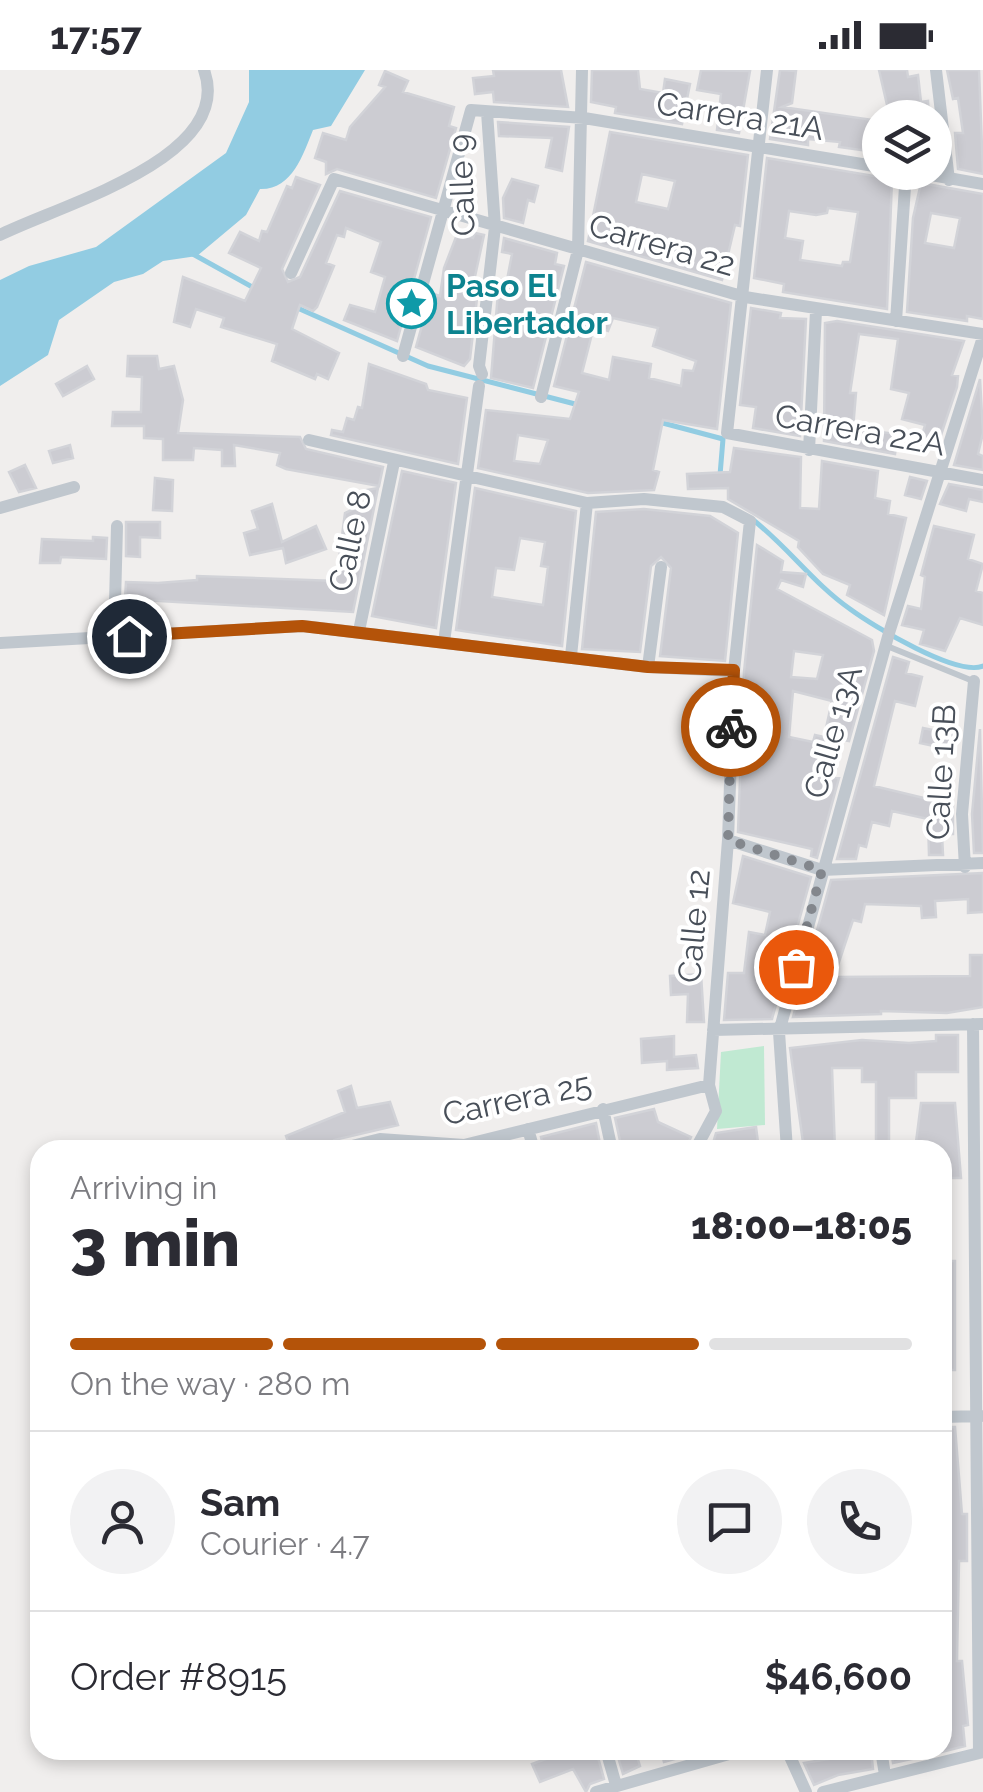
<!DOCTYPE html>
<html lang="en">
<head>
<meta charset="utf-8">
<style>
  :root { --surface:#fff; --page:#f2f2f3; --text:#2b2b33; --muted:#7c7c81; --line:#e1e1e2; --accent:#b45309 }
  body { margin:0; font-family:Raleway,sans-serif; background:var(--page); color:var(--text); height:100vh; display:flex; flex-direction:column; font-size:38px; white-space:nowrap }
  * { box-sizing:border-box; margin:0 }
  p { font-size:32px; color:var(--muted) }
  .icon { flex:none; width:55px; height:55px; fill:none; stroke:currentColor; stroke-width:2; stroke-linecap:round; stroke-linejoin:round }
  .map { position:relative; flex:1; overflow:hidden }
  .details { position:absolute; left:30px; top:1070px; width:922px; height:620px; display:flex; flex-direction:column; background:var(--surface); border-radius:30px; box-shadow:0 5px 15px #0003 }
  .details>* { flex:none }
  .tools { position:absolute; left:862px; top:30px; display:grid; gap:20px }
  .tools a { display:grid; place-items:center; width:90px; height:90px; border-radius:50%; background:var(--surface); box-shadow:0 5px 15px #0003; font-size:50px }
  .pin { position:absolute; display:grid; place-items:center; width:85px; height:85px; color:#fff; margin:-42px; border:5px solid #fff; border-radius:50%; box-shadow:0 2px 10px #0007 }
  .courier { position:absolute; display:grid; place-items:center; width:100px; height:100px; margin:-50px; border:8px solid #b45309; border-radius:50%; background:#fff; color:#222; box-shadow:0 2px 12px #0007 }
  .overview em { font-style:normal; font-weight:800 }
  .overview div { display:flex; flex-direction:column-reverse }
  .overview { display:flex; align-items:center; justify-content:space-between; height:170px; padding:0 40px }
  h1 { font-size:65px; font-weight:800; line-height:75px }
  .bar { display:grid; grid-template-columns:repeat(4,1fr); gap:15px 10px; align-content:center; height:120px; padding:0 40px }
  .bar i { height:12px; border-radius:8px; background:var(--line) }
  .bar .active { background:var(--accent) }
  .bar p { grid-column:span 4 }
  .line { display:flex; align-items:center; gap:25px; padding:0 40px; border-top:2px solid var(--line) }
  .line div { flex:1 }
  .round { display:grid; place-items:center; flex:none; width:105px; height:105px; border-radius:52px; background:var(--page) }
  .status { display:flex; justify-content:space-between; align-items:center; height:70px; padding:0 50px; background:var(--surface); direction:ltr }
  .status svg { height:28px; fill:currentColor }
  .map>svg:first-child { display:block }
  .green { fill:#c0e9d2 }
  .water { fill:#92cce2 }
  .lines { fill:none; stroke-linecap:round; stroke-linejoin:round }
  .stream { stroke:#92cce2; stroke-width:5 }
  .building { fill:#ccccd2; stroke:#d2d3d8; stroke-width:2.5; fill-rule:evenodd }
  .service { stroke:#c0c7ce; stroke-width:6 }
  .minor { stroke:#c0c7ce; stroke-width:12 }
  .done { stroke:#83878d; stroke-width:10; stroke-dasharray:0 18 }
  .route { stroke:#b45309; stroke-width:12 }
  .labels { text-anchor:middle; stroke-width:8; stroke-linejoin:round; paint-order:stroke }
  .street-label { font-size:32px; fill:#484f59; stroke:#fff }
  .culture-label { font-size:32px; font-weight:bold; fill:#0d838f; stroke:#fff; text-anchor:start }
</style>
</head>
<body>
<div class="status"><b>17:57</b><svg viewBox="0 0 49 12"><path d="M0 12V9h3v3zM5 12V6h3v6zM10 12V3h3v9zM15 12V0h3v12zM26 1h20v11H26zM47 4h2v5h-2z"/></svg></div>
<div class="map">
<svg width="983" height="1722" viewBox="0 0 983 1722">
  <rect width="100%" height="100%" fill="#f0eeed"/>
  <!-- green -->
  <path class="green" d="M 764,976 L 765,1055 L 717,1059 L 721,982 Z"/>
  <!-- water -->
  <path class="water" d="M 249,0 L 365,0 L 331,56 L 313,60 C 303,85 292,120 260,119 L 246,145 L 197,186 L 163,191 L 143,204 L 114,212 L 59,250 L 48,285 L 0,316 L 0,210 L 29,196 L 96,177 L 226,83 L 249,32 Z"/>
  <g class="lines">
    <!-- stream -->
    <path class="stream" d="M 191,183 L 256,219
      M 293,236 L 428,296 L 579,335
      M 659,352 L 723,369 L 720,405
      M 752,449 C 787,476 814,514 850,539 C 873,556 957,607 983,596"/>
  </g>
  <!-- building -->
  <path class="building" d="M 493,0 L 561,0 L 568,37 L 494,32 L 493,22 L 475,24 L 473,8 L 494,6 Z
    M 592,0 L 638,0 L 640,19 L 663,23 L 665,9 L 690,14 L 682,54 L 615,43 L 616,37 L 591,32 Z
    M 701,0 L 750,1 L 739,63 L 717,60 L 721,24 L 697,20 Z
    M 780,0 L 796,1 L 792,33 L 782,37 L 873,50 L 869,81 L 839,77 L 840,72 L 808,69 L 808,75 L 770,69 Z
    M 879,0 L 907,0 L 908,7 L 918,5 L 921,32 L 928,31 L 929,46 L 890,48 Z
    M 947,0 L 979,0 L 983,104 L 958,99 L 955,63 L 963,63 L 958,28 L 953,29 Z
    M 385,1 L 408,11 L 403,22 L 454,37 L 449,56 L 456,58 L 436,128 L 337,99 L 326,104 L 326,92 L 315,88 L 323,63 L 346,70 L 350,57 L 385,17 L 379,15 Z
    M 498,52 L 569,57 L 562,101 L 546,97 L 552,68 L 499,66 Z
    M 610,62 L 748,85 L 740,156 L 735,155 L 722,210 L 588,171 ZM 642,104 L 675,111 L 668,139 L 636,132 Z
    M 767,88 L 892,109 L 887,239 L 783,222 L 784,214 L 754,208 ZM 828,138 L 858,142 L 850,192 L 843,192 L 842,196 L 800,190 L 803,171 L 785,168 L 789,141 L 816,145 L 827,143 Z
    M 296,107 L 320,115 L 282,199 L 288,212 L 300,207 L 340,121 L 431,147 L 397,271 L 344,250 L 350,235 L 375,242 L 385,207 L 371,202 L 381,172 L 346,158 L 344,167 L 337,165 L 326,193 L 334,196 L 317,237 L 313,241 L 300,235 L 292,259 L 339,283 L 328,309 L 317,304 L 315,309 L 272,291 L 277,274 L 221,257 L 224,248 L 196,239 L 190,257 L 174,252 L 183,207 L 245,231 L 261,198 L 229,183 L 240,162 L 259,171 L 262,161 L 267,162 L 287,116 L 292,118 Z
    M 512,109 L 538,116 L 534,132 L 528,130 L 523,153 L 504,148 L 503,128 Z
    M 921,113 L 983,124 L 983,249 L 967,246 L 967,251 L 907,242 L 913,148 ZM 931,143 L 960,148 L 954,178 L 925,173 Z
    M 458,162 L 473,168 L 475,163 L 484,165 L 474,211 L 479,211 L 470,289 L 464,296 L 416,277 L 431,223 L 440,226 L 444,198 Z
    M 504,168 L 557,183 L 555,194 L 564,196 L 533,318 L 491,308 L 499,210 L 507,210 L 512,184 L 502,182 Z
    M 586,192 L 731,233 L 717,359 L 663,350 L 653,400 L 659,402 L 654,420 L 588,423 L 478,398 L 486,340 L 570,349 L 579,322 L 554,316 ZM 613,248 L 658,258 L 653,276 L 696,291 L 693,301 L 683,300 L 681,316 L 649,308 L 651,294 L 613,287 L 609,310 L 582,303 L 594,256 L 608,261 ZM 518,365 L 548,370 L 540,394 L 514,391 Z
    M 751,238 L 781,243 L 780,248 L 806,249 L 800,366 L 753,358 L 756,337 L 740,335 Z
    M 837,251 L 964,271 L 952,305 L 958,306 L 957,317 L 936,380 L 919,376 L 925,355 L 902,349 L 909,323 L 891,319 L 898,269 L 859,264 L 850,323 L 856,323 L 853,359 L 898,364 L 895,384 L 824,371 L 825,253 Z
    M 128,286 L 157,286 L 159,299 L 174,296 L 183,330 L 178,363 L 300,367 L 306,379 L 383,397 L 379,416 L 286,399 L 277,395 L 280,383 L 234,375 L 235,396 L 222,396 L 222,380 L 194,378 L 193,390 L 163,390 L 163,369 L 144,368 L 144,356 L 112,356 L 113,342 L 141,342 L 142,307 L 127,306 Z
    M 369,294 L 426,314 L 428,320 L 467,328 L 458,394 L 331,365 L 332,360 L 343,362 L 347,348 L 354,350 L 358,337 L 362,338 Z
    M 87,296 L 94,309 L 63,326 L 56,314 Z
    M 980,309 L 983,363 L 978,384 L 983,386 L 983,400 L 954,395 Z
    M 70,375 L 73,388 L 53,393 L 49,381 Z
    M 734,378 L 801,387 L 800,438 L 819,439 L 822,391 L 878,401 L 875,428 L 890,431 L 888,444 L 906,448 L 884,545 L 847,525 L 850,515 L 823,504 L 798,477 L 799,471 L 728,429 L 728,418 L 688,419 L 687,404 L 730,402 Z
    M 25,395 L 36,418 L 19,422 L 9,402 Z
    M 402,401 L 456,413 L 436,558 L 372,546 Z
    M 910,407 L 927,411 L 921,429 L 905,425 Z
    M 155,408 L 173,410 L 172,441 L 153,440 Z
    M 949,414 L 983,420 L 983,432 L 969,429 L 966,441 L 940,434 Z
    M 378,418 L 353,542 L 125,529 L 126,512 L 158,513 L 197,510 L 197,506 L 336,511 L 345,443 L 370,431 L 367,420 Z
    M 475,418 L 576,441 L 562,576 L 456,560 ZM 520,468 L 545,472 L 541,496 L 548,497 L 543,535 L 492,527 L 496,498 L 514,500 Z
    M 272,434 L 282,472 L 316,456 L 326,479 L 286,493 L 283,478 L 250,485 L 244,463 L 258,459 L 252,441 Z
    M 644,439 L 710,446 L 738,463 L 725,591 L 660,586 L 671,498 L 661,487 L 651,496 L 640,582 L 582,579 L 596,442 Z
    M 126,452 L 160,452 L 160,468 L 140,467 L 140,487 L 126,486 Z
    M 934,456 L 974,465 L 968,489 L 983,494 L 976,521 L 983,523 L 983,555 L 960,548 L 945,581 L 920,574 L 924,560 L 902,555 L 908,536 L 921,539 L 925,507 L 921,505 Z
    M 93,467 L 107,468 L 106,489 L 61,487 L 60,493 L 40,493 L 42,469 L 93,471 Z
    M 757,475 L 783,491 L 781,502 L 806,504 L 803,517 L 781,510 L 777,519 L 872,570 L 874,581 L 849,671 L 843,670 L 834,707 L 839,708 L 817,788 L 811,786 L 812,779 L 738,762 L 744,602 ZM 794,581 L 823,585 L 817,609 L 791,607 ZM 793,621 L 832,631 L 824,667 L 815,665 L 813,672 L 789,667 Z
    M 893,587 L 909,592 L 906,603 L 922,607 L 915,636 L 895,631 L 874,716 L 932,730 L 931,735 L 953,736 L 953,764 L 942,764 L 943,785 L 929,785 L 928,749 L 892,741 L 889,756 L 872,752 L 866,777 L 859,775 L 856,789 L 837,789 Z
    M 923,658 L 952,664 L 948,679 L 920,673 Z
    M 980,659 L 983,783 L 974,783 L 972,744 Z
    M 743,786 L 811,807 L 772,949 L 724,950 L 728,903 L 744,903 L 749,862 L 765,865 L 770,842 L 733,833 Z
    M 983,803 L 983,842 L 968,843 L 968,829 L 935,831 L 936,847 L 922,848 L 921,836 L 865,834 L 861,852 L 853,850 L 834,907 L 970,906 L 970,885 L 983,885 L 983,937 L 947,943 L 881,941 L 881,944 L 793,947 L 831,810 Z
    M 701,904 L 704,952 L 687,952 L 688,924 L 671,925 L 670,906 Z
    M 936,965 L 958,965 L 958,1002 L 916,1002 L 916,1028 L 889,1028 L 889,1076 L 876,1076 L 876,1012 L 862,1012 L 862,998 L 832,998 L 835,1080 L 804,1080 L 790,978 L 862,970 L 909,973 L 936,971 Z
    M 674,966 L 674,987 L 696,985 L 698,998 L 667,1000 L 667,991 L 642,993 L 641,969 Z
    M 351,1016 L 357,1038 L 390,1032 L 398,1055 L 334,1070 L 326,1080 L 291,1080 L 286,1066 L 345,1042 L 338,1021 Z
    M 921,1033 L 955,1033 L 961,1108 L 942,1108 L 942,1080 L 915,1080 Z
    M 654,1039 L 658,1052 L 691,1067 L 685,1080 L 622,1080 L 615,1048 Z
    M 596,1053 L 601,1079 L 544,1080 L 541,1067 Z
    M 756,1057 L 759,1080 L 711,1080 L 716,1063 Z
    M 942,1191 L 955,1191 L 955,1300 L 942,1300 Z
    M 942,1357 L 955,1357 L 962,1444 L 967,1444 L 967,1491 L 959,1491 L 957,1591 L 962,1591 L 968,1655 L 963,1656 L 965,1676 L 942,1682 Z
    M 570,1680 L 596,1680 L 604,1709 L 590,1714 L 586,1722 L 573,1699 L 540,1712 L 532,1694 Z
    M 616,1680 L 635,1680 L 640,1696 L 623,1704 Z
    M 661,1680 L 707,1680 L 664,1692 Z
    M 840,1680 L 871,1680 L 873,1699 L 838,1705 L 814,1715 L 804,1693 L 841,1687 Z
    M 891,1680 L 930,1680 L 930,1685 L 893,1693 Z"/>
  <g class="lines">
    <!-- service -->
    <path class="service" d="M 887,576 L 973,611"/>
    <!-- minor -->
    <path class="minor" d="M 767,0 L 727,363 L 983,410
      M 936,0 L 949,110
      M 914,102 L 983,114
      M 0,165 C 59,135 236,88 204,0
      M 291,203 L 334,109 L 745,227 L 983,264
      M 896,251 L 906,102
      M 403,286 L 471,40 L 584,48 L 880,97
      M 482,304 L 479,296 L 495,157 L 487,42
      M 541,327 L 578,180 L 582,0
      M 309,370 L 587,433 L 644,429 L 723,437 L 750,451 L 734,601 L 728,770 L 709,1015 L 716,1041 L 695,1080
      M 809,380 L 816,241
      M 0,438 L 74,417
      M 117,456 L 115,533 L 129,566
      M 359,561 L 394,392
      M 444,572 L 479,316
      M 0,573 L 303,556 L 648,597 L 734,601
      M 571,586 L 587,433
      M 648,597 L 661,497
      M 728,770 L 822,800 L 983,793
      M 965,797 L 962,744 L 974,611
      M 973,954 L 979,1683
      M 713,960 L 983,954
      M 603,1039 L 612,1080
      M 528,1059 L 534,1080
      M 336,1080 L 380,1069 L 464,1075 L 709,1015
      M 787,1080 L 779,962 L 889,563 L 983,267
      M 942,1347 L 981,1346
      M 606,1680 L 616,1715
      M 787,1680 L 806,1722
      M 881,1680 L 885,1705
      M 596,1722 L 743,1680
      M 823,1722 L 983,1682"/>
  </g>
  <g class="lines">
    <!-- done -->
    <path class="done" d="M 731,657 L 728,770 L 822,800 L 796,897"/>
    <!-- route -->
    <path class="route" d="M 129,566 L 302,556 L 648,597 L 734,600 L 731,657"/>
  </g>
  <!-- icons -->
  <defs>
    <symbol id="sight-ring" viewBox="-11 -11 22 22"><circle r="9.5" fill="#fff" stroke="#0f9aa8" stroke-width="1.5"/><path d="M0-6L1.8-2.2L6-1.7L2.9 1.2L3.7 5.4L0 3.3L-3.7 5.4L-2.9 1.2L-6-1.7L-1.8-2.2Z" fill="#0f9aa8"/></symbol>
  </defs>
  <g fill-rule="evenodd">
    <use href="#sight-ring" x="384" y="206" width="55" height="55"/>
  </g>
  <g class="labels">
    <!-- street labels -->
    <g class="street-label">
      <text transform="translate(740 46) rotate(9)" y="11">Carrera 21A</text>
      <text transform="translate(462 115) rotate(-92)" y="11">Calle 9</text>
      <text transform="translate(662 175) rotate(16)" y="11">Carrera 22</text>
      <text transform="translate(860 360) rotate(10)" y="11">Carrera 22A</text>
      <text transform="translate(350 471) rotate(-78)" y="11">Calle 8</text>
      <text transform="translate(833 662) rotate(-74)" y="11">Calle 13A</text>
      <text transform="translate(941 702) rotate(-87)" y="11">Calle 13B</text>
      <text transform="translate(694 856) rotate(-85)" y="11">Calle 12</text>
      <text transform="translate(517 1029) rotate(-12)" y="11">Carrera 25</text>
    </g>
    <!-- culture labels -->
    <g class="culture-label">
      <text x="446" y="227">Paso El<tspan x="446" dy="37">Libertador</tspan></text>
    </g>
  </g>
</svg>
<div class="tools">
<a><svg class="icon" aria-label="layers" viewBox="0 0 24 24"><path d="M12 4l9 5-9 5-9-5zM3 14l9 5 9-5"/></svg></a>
</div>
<div class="pin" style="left:796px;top:897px;background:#ea580c"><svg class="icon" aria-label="bag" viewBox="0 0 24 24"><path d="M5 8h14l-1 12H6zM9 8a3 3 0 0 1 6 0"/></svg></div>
<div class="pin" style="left:129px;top:566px;background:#1f2937"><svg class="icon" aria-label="home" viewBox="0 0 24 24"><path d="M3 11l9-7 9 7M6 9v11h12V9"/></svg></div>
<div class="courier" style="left:731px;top:657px"><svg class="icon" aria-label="bike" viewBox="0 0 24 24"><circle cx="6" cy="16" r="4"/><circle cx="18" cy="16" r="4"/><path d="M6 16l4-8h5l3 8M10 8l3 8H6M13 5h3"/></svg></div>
<section class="details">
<div class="overview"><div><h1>3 min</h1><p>Arriving in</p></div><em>18:00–18:05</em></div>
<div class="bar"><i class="active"></i><i class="active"></i><i class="active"></i><i></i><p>On the way · 280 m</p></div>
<div class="line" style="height:180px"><a class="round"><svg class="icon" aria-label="person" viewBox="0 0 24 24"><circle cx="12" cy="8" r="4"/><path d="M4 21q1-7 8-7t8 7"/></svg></a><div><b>Sam</b><p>Courier · 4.7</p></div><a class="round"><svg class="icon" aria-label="chat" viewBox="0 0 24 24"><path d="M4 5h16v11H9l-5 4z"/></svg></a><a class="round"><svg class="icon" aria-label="phone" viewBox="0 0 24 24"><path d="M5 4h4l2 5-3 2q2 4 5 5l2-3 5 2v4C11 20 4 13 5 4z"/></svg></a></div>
<div class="line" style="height:130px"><div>Order #8915</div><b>$46,600</b></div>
</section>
</div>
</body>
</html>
